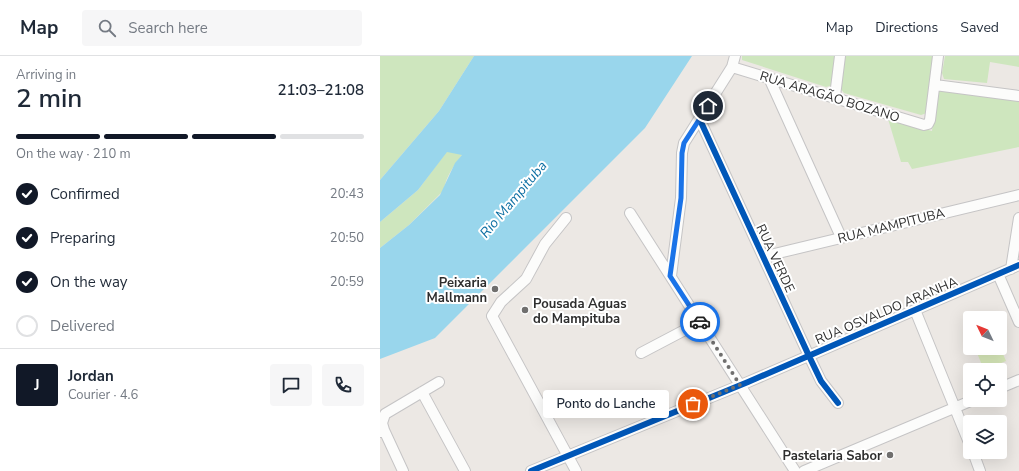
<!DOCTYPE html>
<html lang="en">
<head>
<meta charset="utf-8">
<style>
  :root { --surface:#fff; --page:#f6f6f7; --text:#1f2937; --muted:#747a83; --line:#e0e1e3; --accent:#111827 }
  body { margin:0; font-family:"Nunito Sans",sans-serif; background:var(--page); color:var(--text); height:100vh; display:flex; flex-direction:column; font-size:15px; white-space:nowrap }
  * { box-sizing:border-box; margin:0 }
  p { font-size:13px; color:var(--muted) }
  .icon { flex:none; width:22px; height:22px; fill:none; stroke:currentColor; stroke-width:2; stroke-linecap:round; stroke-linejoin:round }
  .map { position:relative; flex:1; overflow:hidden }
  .drawer { display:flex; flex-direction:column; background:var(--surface); width:380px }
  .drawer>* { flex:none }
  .needle { width:26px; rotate:313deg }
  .controls { position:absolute; left:583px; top:255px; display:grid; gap:8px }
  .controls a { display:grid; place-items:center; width:44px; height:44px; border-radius:4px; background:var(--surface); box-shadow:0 4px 16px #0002; font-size:20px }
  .pin { position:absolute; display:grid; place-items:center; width:34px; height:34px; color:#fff; margin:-17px; border:2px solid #fff; border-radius:50%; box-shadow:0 1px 4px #0007 }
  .courier { position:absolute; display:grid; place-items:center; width:40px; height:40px; margin:-20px; border:3px solid #1a73e8; border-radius:50%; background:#fff; color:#222; box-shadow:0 1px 5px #0007 }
  .bubble { position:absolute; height:28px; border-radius:4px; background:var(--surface); box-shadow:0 4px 16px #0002; font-size:13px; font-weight:600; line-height:28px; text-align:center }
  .head em { font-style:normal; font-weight:600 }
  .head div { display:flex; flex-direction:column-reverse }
  .head { display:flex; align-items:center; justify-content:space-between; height:68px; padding:0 16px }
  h1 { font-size:26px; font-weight:600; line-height:30px }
  .bar { display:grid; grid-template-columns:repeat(4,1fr); gap:6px 4px; align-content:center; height:48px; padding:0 16px }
  .bar i { height:5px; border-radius:3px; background:var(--line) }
  .bar .current { background:var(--accent) }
  .bar p { grid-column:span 4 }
  .line { display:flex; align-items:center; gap:10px; padding:0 16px; border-top:1px solid var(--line) }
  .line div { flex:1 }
  .round { display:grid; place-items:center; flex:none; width:42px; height:42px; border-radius:4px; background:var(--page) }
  ol { padding:0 16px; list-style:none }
  li { display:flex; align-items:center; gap:12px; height:44px }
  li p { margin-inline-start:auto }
  li .icon { padding:4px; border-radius:50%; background:var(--accent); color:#fff; stroke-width:4 }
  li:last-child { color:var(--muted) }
  li i { width:22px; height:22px; border:2px solid var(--line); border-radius:50% }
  header { display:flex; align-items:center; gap:24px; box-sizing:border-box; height:56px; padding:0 20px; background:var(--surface); border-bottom:1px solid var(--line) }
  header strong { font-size:19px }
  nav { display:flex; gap:22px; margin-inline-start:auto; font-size:14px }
  .search { width:280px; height:36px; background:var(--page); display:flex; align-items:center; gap:10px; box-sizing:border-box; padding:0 14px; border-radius:4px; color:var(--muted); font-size:15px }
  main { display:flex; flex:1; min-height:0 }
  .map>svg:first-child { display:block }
  .green { fill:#cee6be }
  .pitch { fill:#d9eabb }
  .water { fill:#99d6ec }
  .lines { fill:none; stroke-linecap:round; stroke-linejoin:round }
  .minor-casing { stroke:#c5c4c5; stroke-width:12 }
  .minor { stroke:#fcfcfb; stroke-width:10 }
  .cycleway-casing { stroke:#fff; stroke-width:8 }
  .cycleway { stroke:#0057b8; stroke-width:6 }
  .done { stroke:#706f6e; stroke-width:4; stroke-dasharray:0 7.2 }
  .route { stroke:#1a73e8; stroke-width:5 }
  .poi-dot { fill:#706f6e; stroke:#fff; stroke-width:1.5 }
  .labels { text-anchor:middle; stroke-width:4; stroke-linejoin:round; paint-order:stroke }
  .street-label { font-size:13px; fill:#2e2e2e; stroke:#fff }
  .poi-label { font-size:13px; font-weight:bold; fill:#2e2e2e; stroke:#fff; text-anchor:end }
  .water-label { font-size:14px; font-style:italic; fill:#0d6fa3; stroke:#fff }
</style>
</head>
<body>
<header>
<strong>Map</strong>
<div class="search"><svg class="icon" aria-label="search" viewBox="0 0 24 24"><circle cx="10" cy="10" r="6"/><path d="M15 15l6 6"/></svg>Search here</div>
<nav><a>Map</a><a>Directions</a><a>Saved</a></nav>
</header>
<main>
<section class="drawer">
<div class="head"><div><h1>2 min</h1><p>Arriving in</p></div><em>21:03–21:08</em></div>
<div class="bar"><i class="current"></i><i class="current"></i><i class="current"></i><i></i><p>On the way · 210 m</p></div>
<ol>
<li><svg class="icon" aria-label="check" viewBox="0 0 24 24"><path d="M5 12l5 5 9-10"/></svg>Confirmed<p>20:43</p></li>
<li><svg class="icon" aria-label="check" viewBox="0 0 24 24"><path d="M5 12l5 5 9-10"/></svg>Preparing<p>20:50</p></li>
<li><svg class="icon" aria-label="check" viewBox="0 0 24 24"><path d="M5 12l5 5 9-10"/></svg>On the way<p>20:59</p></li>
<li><i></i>Delivered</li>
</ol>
<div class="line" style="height:72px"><b class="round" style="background:var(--accent);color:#fff">J</b><div><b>Jordan</b><p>Courier · 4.6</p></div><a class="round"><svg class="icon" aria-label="chat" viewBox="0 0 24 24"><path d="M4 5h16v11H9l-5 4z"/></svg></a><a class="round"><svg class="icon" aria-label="phone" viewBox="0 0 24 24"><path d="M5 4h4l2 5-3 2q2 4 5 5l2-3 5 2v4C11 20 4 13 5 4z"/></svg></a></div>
</section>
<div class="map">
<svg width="639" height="415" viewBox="0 0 639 415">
  <rect width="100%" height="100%" fill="#ece8e4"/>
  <!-- green -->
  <path class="green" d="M 0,0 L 94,0 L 59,55 L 0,124 Z
    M 362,0 L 456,0 L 453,29 L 446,31 L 362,4 Z
    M 464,0 L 553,0 L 547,57 L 541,59 L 464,37 L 460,32 Z
    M 565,0 L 639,0 L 639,11 L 610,6 L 607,27 L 564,23 L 562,17 Z
    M 557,34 L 639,44 L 639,91 L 532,113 L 528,106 L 521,106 L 508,63 L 552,75 Z
    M 67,95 L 83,98 C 75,107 65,122 64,134 L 29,169 L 0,192 L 0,166 L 38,134 Z"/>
  <!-- pitch -->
  <path class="pitch" d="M 620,291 L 626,305 L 604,314 L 595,292 Z"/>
  <!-- water -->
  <path class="water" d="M 94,0 L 312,0 L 265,72 L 55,282 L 0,303 L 0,192 L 29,169 L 60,139 L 75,107 L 82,99 L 67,96 L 38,134 L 0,166 L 0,124 L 59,55 Z"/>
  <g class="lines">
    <defs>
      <path id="minor" d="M 352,11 L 544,69 L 548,68 L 550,64 L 558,0
        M 389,22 L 461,181
        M 555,29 L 639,40
        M 455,40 L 460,0
        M 320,64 L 429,300 L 441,325 L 458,347
        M 250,157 L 415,415
        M 186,162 L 165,188 L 146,223 L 121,246 L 112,260 L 196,415
        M 384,202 L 390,199 L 639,139
        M 631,213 L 639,162
        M 618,218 L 639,266
        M 291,220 L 301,142 L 302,97 L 304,87 L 352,11 L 355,0
        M 535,254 L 590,389
        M 261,297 L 320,266
        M 620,332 L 639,324
        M 42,336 L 85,415
        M 4,374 L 23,415
        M 0,376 L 4,374 L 2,367 L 5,358 L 59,326
        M 593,396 L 600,415
        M 151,415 L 368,326 L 639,209
        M 424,415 L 593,344"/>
    </defs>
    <!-- minor casing -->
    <use href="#minor" class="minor-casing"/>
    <!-- minor -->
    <use href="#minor" class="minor"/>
    <defs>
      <path id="cycleway" d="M 320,64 L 429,300 L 441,325 L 458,347
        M 151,415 L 368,326 L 639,209"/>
    </defs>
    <!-- cycleway casing -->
    <use href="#cycleway" class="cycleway-casing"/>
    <!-- cycleway -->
    <use href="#cycleway" class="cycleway"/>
  </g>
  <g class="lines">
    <!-- done -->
    <path class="done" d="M 313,348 L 360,329 L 320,266"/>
    <!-- route -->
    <path class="route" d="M 320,266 L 290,220 L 301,142 L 302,97 L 304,87 L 328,50"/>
  </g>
  <!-- markers -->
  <g class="poi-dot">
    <circle cx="115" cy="233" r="4"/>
    <circle cx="145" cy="254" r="4"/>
    <circle cx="510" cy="399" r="4"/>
  </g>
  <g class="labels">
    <!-- street labels -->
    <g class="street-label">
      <text transform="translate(450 40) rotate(17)" y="5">RUA ARAGÃO BOZANO</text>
      <text transform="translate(511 169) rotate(-14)" y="5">RUA MAMPITUBA</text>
      <text transform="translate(396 202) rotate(65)" y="5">RUA VERDE</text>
      <text transform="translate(506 254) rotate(-23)" y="5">RUA OSVALDO ARANHA</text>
    </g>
    <!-- poi labels -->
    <g class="poi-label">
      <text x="107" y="231">Peixaria<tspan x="107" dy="15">Mallmann</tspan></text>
      <text x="153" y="252" text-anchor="start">Pousada Aguas<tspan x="153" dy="15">do Mampituba</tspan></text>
      <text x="502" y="404">Pastelaria Sabor</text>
    </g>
    <!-- water labels -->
    <g class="water-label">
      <text transform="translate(133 143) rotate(-50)" y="5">Rio Mampituba</text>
    </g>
  </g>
</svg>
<div class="controls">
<a><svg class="needle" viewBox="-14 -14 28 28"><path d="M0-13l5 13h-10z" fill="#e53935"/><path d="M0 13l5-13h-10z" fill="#747a83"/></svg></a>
<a><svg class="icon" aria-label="locate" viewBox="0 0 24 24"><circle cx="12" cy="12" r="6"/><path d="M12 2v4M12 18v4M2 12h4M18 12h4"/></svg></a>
<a><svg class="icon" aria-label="layers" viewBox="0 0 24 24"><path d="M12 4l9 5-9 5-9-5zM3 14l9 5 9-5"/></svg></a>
</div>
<div class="pin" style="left:313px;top:348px;background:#ea580c"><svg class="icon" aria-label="bag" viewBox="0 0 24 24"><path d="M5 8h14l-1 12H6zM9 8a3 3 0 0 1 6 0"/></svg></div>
<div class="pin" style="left:328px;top:50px;background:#1f2937"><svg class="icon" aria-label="home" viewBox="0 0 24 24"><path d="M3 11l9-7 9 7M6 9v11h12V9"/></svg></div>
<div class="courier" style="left:320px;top:266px"><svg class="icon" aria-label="car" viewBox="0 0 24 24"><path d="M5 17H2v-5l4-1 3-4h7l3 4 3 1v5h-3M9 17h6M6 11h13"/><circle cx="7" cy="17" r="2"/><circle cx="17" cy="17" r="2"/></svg></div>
<div class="bubble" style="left:163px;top:334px;width:126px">Ponto do Lanche</div>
</div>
</main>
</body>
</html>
